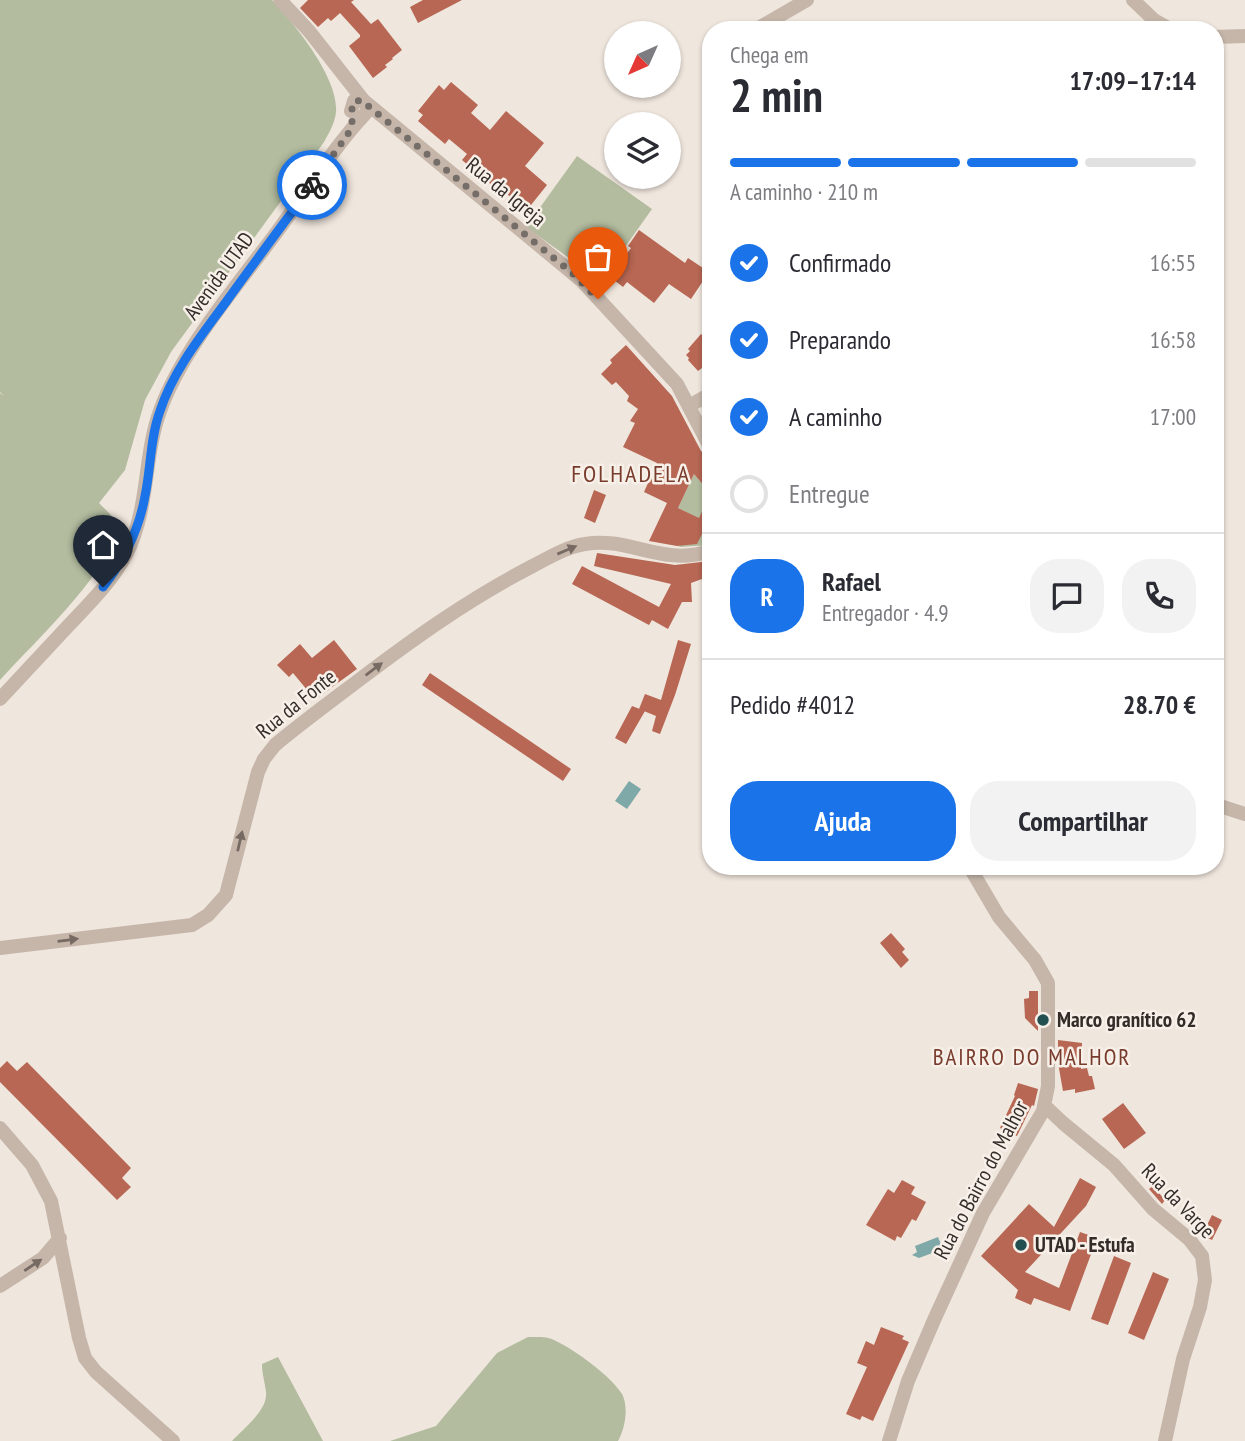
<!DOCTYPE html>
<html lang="pt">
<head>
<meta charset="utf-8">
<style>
  :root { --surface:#fff; --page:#f2f2f3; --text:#2b2b33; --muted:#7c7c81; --line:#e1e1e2; --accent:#1a73e8 }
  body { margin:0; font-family:"PT Sans Narrow",sans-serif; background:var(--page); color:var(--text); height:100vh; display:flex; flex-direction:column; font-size:26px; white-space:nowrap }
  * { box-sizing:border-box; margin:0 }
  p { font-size:23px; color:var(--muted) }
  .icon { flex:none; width:38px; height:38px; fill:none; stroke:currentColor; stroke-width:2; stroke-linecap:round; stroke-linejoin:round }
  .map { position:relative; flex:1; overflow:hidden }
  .details { position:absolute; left:702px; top:21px; width:522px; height:854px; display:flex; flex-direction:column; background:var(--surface); border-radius:28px; box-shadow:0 2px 5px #0004 }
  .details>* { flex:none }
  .needle { width:46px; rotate:225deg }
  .tools { position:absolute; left:604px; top:21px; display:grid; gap:14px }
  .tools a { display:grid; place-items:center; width:77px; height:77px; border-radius:50%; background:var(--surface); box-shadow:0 2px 5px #0004; font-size:35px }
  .pin { position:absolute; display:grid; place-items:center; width:60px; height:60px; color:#fff; margin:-72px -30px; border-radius:50% 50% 50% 0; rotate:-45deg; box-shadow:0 0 7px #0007 }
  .pin .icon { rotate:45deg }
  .courier { position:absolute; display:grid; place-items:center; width:70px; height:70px; margin:-35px; border:5px solid #1a73e8; border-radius:50%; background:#fff; color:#222; box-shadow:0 2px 9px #0007 }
  .head em { font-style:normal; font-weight:700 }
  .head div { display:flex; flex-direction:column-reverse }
  .head { display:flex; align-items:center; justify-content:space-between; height:119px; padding:0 28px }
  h1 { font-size:46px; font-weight:700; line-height:52px }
  .bar { display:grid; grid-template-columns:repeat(4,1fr); gap:10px 7px; align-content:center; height:84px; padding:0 28px }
  .bar i { height:9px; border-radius:5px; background:var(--line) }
  .bar .current { background:var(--accent) }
  .bar p { grid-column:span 4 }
  .line { display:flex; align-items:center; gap:18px; padding:0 28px; border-top:2px solid var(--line) }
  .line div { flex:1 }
  .round { display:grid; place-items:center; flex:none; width:74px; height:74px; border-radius:28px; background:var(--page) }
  ol { padding:0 28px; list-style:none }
  li { display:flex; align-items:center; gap:21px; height:77px }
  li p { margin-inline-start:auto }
  li .icon { padding:7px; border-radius:50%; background:var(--accent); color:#fff; stroke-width:4 }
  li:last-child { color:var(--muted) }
  li i { width:38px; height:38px; border:4px solid var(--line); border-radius:50% }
  .action { display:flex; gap:14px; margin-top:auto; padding:14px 28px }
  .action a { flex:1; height:80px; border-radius:28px; background:var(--accent); color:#fff; font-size:28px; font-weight:700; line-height:80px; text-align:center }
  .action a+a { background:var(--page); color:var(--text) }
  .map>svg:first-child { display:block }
  .green { fill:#b3bc9f }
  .water { fill:#7fa8a9 }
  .building { fill:#b76753 }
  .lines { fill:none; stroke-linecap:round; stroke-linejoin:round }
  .minor { stroke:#c6b6aa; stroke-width:14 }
  .oneway { fill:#766a63 }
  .done { stroke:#756d68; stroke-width:7; stroke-dasharray:0 12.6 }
  .route { stroke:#1a73e8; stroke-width:9 }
  .poi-dot { fill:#234f51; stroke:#f7f0e9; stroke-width:2.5 }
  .labels { text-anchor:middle; stroke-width:5; stroke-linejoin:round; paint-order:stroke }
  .street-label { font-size:21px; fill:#342c29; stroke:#f7f0e9 }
  .poi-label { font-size:21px; font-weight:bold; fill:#342c29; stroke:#f7f0e9; text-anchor:start }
  .neighbourhood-label { font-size:23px; letter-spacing:2px; fill:#793b2c; stroke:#f7f0e9 }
  .quarter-label { font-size:24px; letter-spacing:2px; fill:#793b2c; stroke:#f7f0e9 }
</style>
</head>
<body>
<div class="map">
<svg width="1245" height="1441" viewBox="0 0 1245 1441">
  <rect width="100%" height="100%" fill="#efe6dd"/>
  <!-- green -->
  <path class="green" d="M 0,0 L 272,0 C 294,23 339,78 336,112 C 335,123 329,133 324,142 L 171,352 L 145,400 L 125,470 L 99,503 L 122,526 C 96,586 44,632 0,680 L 0,393 L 4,396 L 0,392 Z
    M 577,156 L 652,209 L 601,281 L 526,227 Z
    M 694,474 L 710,493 L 710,545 L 679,547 L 694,516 L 678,508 Z
    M 528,1337 C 536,1337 547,1336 554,1340 C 574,1349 611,1376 622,1394 C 629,1407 625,1429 618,1441 L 390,1441 L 436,1426 L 497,1353 Z
    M 278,1357 L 323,1441 L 232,1441 C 244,1428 268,1410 266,1392 C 265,1382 262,1375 262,1364 Z"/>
  <!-- water -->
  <path class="water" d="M 629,781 L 641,789 L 627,809 L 615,801 Z
    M 938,1237 L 943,1249 L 919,1258 L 912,1255 L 917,1252 L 915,1246 Z"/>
  <!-- building -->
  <path class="building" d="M 308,0 L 354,0 L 351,2 L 371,24 L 378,19 L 402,50 L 392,58 L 393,59 L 385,65 L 387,67 L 373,78 L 349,46 L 360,37 L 360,35 L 340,13 L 331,21 L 328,18 L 318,27 L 300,8 Z
    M 423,0 L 462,0 L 418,23 L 410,7 Z
    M 451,82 L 478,105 L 471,113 L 490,130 L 506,111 L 544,143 L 525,166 L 547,185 L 527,210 L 502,190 L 500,192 L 462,160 L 467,154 L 449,139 L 445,144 L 418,121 L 423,115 L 418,111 L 439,85 L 444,90 Z
    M 639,230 L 685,263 L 688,258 L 709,272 L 691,299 L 669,284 L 654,303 L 627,282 L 623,287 L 610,277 L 631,248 L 628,246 Z
    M 701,334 L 710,343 L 710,362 L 698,371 L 688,360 L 689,358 L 686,355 L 690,351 L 688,349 Z
    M 626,345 L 672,396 L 701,451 L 710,457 L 710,493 L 694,474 L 678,508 L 699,518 L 710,495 L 710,528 L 706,526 L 697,544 L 677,546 L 649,541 L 667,503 L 644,492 L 657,463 L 623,447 L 635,423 L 630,421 L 638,409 L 627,401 L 629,396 L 616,382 L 612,385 L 601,374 L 612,363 L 610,360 Z
    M 594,490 L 606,495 L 595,523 L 584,518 Z
    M 597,553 L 675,565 L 710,561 L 710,576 L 691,583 L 692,602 L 682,602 L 668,629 L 652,620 L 649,625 L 572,584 L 582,566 L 659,607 L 671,584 L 594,566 Z
    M 334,640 L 357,669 L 317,698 L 310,689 L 308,691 L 293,673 L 289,677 L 277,665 L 300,644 L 312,658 Z
    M 678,640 L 691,644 L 675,695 L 660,734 L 652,731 L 656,716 L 639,709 L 645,694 L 661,700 Z
    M 430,673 L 571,769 L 563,781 L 422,685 Z
    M 632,706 L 645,711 L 626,744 L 615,738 Z
    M 891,933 L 905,949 L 902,952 L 909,960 L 901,968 L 880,943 Z
    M 1029,991 L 1038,991 L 1038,1031 L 1025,1018 L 1024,999 L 1029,998 Z
    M 1058,1040 L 1082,1043 L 1081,1069 L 1087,1068 L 1089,1076 L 1092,1076 L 1095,1089 L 1075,1093 L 1075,1089 L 1063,1091 L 1058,1063 Z
    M 7,1061 L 17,1071 L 27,1062 L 131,1168 L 122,1178 L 131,1187 L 117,1200 L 0,1082 L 0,1068 Z
    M 1018,1083 L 1038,1089 L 1034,1106 L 1032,1105 L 1017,1136 L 1000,1128 L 1015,1096 L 1014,1095 Z
    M 1123,1103 L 1146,1133 L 1124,1149 L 1102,1119 Z
    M 1080,1178 L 1096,1187 L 1086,1206 L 1025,1272 L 1059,1288 L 1080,1232 L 1097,1238 L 1070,1311 L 1034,1298 L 1031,1305 L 1015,1298 L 1018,1290 L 981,1256 L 1029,1204 L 1054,1227 Z
    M 902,1180 L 915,1187 L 911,1194 L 926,1202 L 916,1221 L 912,1219 L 901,1238 L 897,1236 L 895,1241 L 866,1225 L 888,1189 L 894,1193 Z
    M 1153,1186 L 1165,1200 L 1162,1204 L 1149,1189 Z
    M 1212,1215 L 1222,1220 L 1212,1240 L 1202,1235 Z
    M 1114,1256 L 1131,1263 L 1108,1325 L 1091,1319 Z
    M 1153,1272 L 1169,1279 L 1144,1340 L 1128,1333 Z
    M 881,1327 L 904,1336 L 902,1339 L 909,1342 L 873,1421 L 862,1416 L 860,1420 L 846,1414 L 867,1367 L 857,1363 L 866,1341 L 874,1345 Z"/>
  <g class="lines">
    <!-- minor -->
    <path class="minor" d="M 280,0 L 309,31 L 364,101
      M 1133,0 L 1154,20 L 1172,30
      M 755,30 L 807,0
      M 1214,37 L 1245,36
      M 351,111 L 354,101 L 364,101 L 581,280 L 677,384 L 710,447
      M 689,406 L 710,394
      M 0,699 C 23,674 46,650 69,625 C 90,603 112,581 126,555 C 150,507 143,458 160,411 C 182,348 243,279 282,225 C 309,188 334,147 365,114 L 368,108 L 365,103
      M 1214,804 L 1245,814
      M 0,948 L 192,925 L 208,915 L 226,895 L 258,772 L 264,759 L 275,745 C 304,721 334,699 363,677 C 416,637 468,600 527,569 C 545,560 565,547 585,544 C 629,536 662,567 710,551
      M 1044,1105 L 1063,1123 L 1114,1165 L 1153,1209 L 1189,1239 L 1202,1256 L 1205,1280 L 1200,1307 L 1183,1359 L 1165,1441
      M 0,1128 L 32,1165 L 51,1201 L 79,1338 L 85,1358 L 96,1372 L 173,1441
      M 0,1286 L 43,1258 L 60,1238
      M 889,1441 L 908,1381 L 934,1320 L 983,1213 L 1043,1111 L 1048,1086 L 1048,983 L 1035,960 L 999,917 L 969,866"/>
  </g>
  <!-- one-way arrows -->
  <defs><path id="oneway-solid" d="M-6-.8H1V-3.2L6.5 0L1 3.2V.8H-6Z" transform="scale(1.75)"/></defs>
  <g class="oneway">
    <use href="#oneway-solid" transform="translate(567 550) rotate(-23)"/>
    <use href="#oneway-solid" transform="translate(374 669) rotate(-37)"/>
    <use href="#oneway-solid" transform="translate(240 841) rotate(-77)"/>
    <use href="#oneway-solid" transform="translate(68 940) rotate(-7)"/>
    <use href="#oneway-solid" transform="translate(33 1265) rotate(-34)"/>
  </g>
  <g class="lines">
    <!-- done -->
    <path class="done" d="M 312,185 L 348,134 L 352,122 L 352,103 L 361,100 L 572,273 L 598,299"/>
    <!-- route -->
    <path class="route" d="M 103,587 C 124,560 139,530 145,496 C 151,468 150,438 160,411 C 173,371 201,336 226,302 C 254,263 283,224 312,185"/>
  </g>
  <!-- markers -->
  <g class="poi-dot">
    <circle cx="1043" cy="1020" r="7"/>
    <circle cx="1021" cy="1245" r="7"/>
  </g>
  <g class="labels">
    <!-- street labels -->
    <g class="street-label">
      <text transform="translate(506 192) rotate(39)" y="7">Rua da Igreja</text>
      <text transform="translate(219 276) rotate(-54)" y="7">Avenida UTAD</text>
      <text transform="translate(296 704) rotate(-39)" y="7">Rua da Fonte</text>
      <text transform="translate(981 1180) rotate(-62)" y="7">Rua do Bairro do Malhor</text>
      <text transform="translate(1178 1201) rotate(46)" y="7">Rua da Varge</text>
    </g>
    <!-- poi labels -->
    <g class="poi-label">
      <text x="1057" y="1027">Marco granítico 62</text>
      <text x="1035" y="1252">UTAD - Estufa</text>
    </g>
    <!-- neighbourhood labels -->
    <g class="neighbourhood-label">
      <text x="1032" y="1065">BAIRRO DO MALHOR</text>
    </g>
    <!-- quarter labels -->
    <g class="quarter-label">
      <text x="631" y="482">FOLHADELA</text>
    </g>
  </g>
</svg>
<div class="tools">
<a><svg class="needle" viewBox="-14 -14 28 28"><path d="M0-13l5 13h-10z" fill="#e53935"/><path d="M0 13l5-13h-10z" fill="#7c7c81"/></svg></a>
<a><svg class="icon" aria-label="layers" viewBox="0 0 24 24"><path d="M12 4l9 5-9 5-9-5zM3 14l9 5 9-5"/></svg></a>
</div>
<div class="pin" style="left:598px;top:299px;background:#ea580c"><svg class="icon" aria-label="bag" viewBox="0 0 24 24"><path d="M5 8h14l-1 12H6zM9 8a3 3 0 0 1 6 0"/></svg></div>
<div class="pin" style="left:103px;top:587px;background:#1f2937"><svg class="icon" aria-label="home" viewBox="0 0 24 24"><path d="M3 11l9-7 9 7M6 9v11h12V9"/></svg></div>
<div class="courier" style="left:312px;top:185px"><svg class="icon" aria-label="bike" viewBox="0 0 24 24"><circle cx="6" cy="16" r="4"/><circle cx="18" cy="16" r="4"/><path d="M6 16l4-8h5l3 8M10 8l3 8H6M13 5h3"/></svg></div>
<section class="details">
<div class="head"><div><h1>2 min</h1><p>Chega em</p></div><em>17:09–17:14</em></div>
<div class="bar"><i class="current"></i><i class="current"></i><i class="current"></i><i></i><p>A caminho · 210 m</p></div>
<ol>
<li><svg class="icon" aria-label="check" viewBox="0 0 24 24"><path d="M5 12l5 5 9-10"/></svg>Confirmado<p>16:55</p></li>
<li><svg class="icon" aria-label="check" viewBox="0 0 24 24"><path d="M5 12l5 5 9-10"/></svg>Preparando<p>16:58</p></li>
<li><svg class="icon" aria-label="check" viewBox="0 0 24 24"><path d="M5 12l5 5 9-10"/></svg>A caminho<p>17:00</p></li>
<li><i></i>Entregue</li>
</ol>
<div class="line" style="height:126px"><b class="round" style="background:var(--accent);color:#fff">R</b><div><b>Rafael</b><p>Entregador · 4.9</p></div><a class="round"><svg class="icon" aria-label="chat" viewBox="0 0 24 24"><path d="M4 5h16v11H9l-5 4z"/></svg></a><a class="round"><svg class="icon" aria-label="phone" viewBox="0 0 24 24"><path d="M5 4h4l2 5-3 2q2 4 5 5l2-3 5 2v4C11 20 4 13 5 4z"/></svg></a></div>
<div class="line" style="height:91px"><div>Pedido #4012</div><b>28.70 €</b></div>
<div class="action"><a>Ajuda</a><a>Compartilhar</a></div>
</section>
</div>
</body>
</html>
